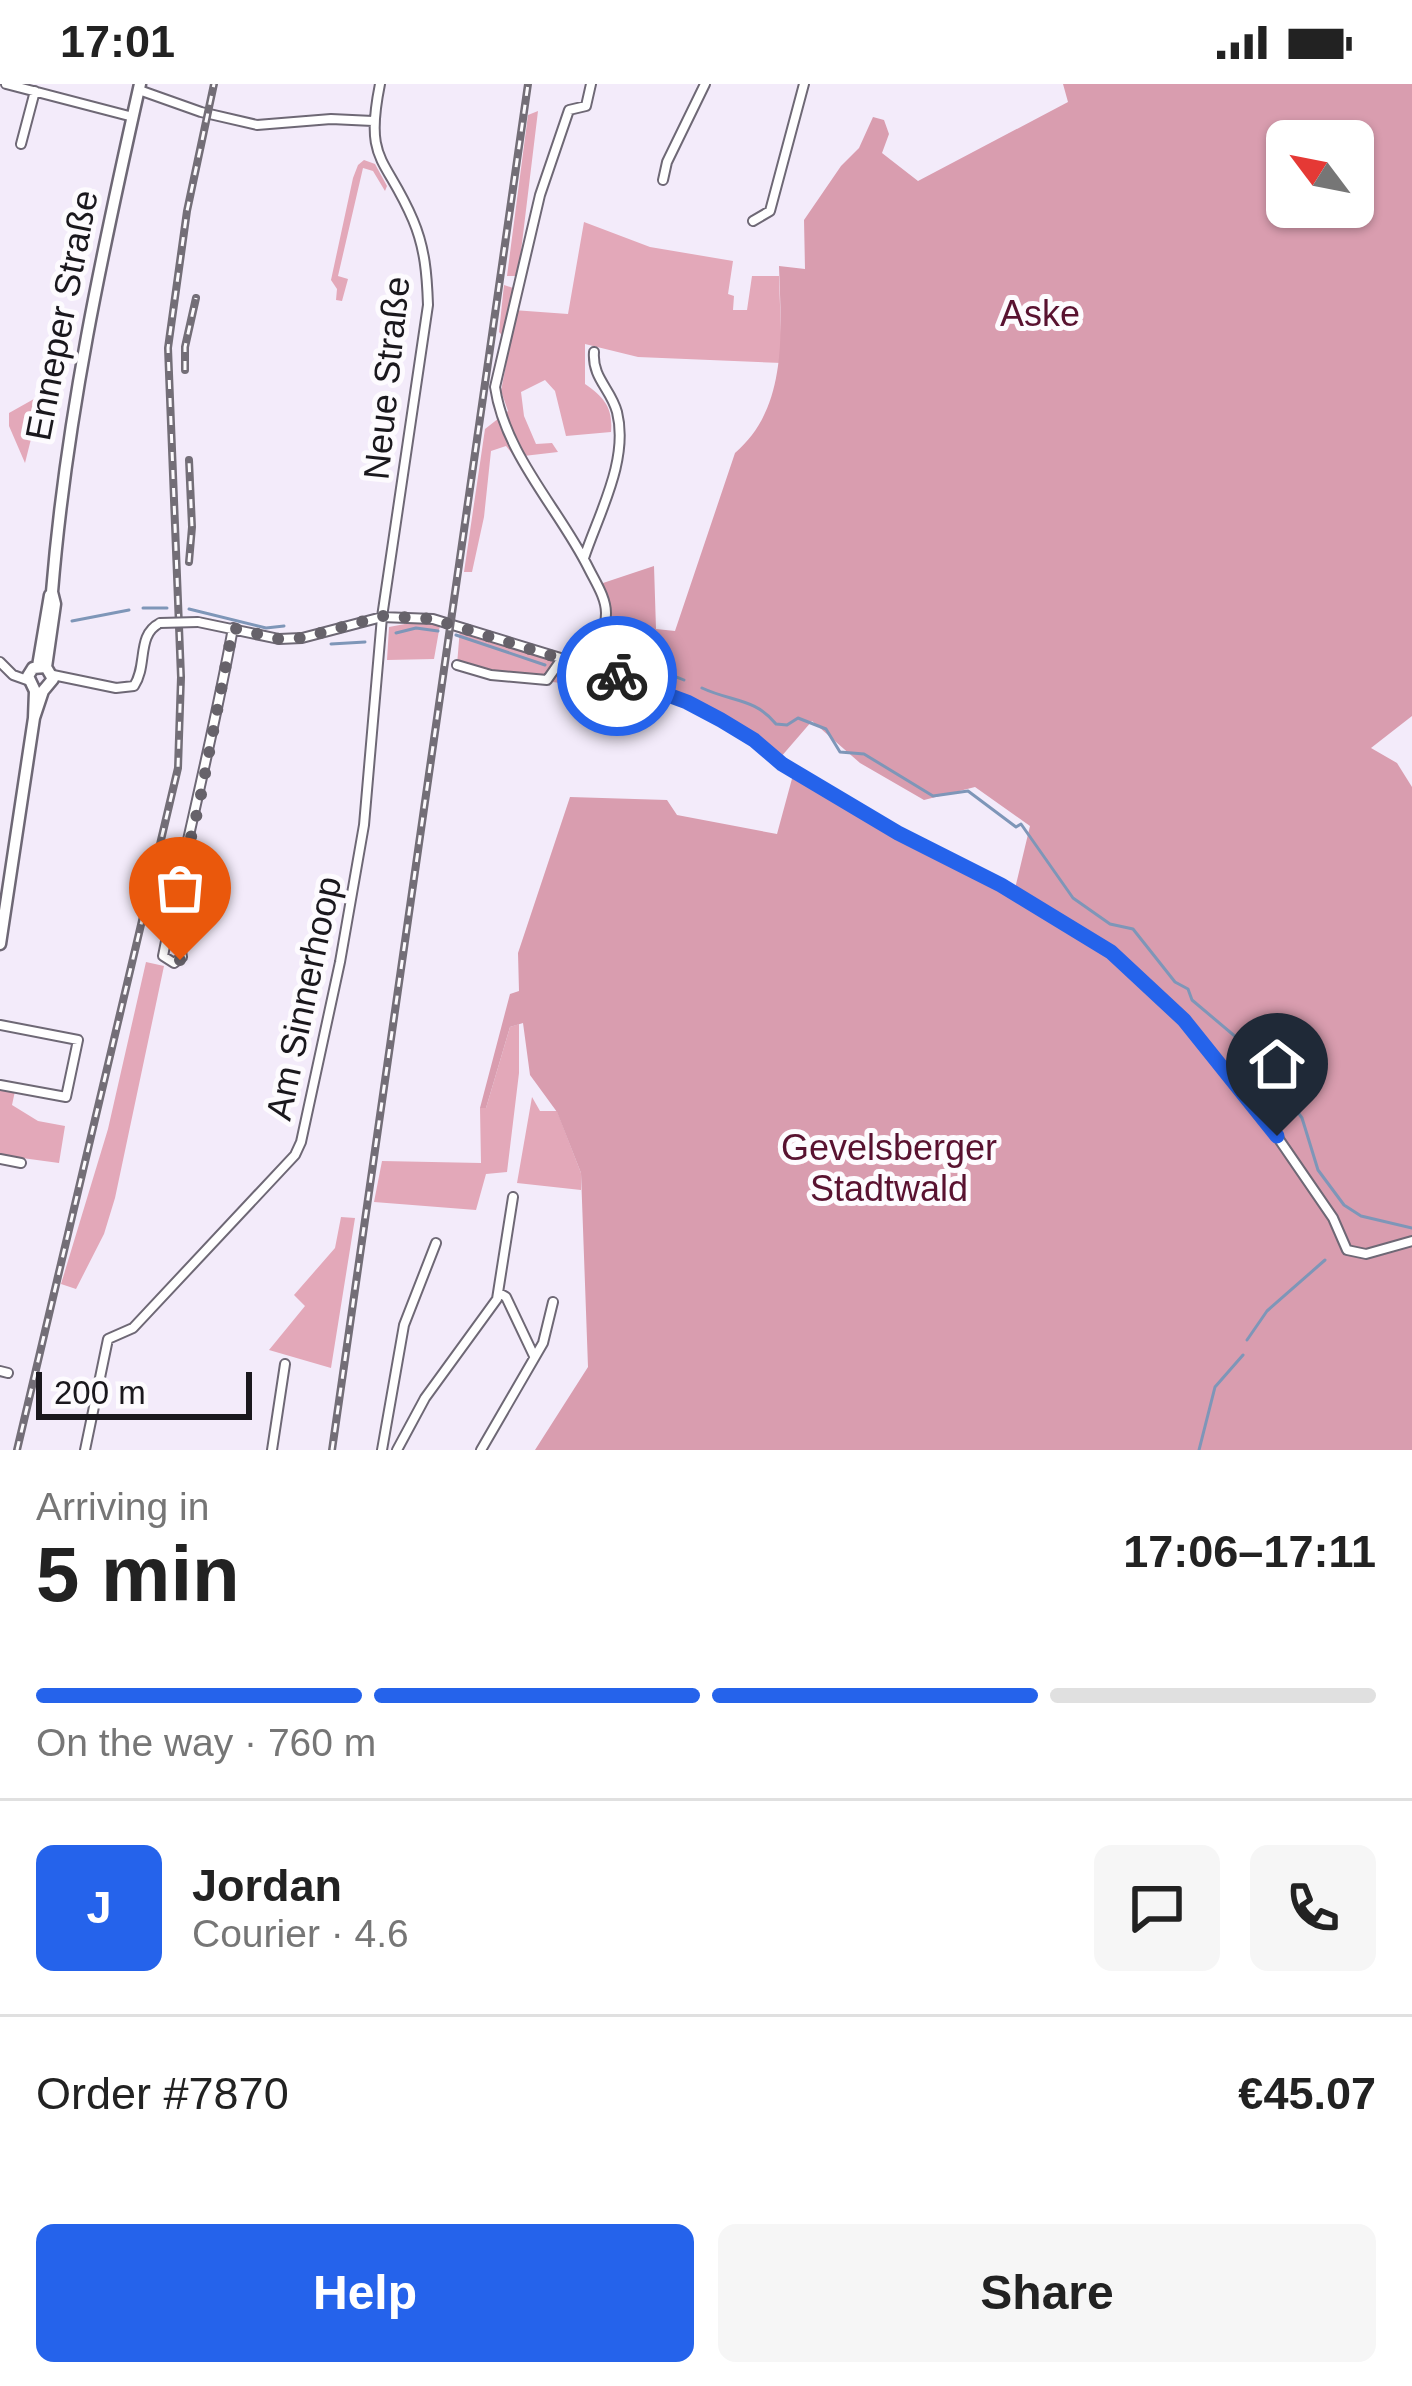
<!DOCTYPE html>
<html lang="en">
<head>
<meta charset="utf-8">
<style>
  :root { --surface:#fff; --page:#f6f6f6; --text:#222; --muted:#767676; --line:#e0e0e0; --accent:#2563eb }
  body { margin:0; font-family:Helvetica,sans-serif; background:var(--page); color:var(--text); height:100vh; display:flex; flex-direction:column; font-size:45px; white-space:nowrap }
  * { box-sizing:border-box; margin:0 }
  p { font-size:39px; color:var(--muted) }
  .icon { flex:none; width:66px; height:66px; fill:none; stroke:currentColor; stroke-width:2; stroke-linecap:round; stroke-linejoin:round }
  .map { position:relative; height:1366px; overflow:hidden }
  .panel { display:flex; flex-direction:column; background:var(--surface); flex:1 }
  .panel>* { flex:none }
  .needle { width:78px; rotate:302deg }
  .controls { position:absolute; left:1266px; top:36px; display:grid; gap:24px }
  .controls a { display:grid; place-items:center; width:108px; height:108px; border-radius:18px; background:var(--surface); box-shadow:0 3px 9px #0004; font-size:60px }
  .scale { position:absolute; left:36px; bottom:30px; width:216px; box-sizing:border-box; padding-left:12px; border:6px solid #1a181d; border-top:0; font-size:33px; line-height:42px; white-space:nowrap; color:#1a181d; -webkit-text-stroke:9px #fdfbfe; paint-order:stroke }
  .pin { position:absolute; display:grid; place-items:center; width:102px; height:102px; color:#fff; margin:-123px -51px; border-radius:50% 50% 50% 0; rotate:-45deg; box-shadow:0 0 12px #0007 }
  .pin .icon { rotate:45deg }
  .courier { position:absolute; display:grid; place-items:center; width:120px; height:120px; margin:-60px; border:9px solid #2563eb; border-radius:50%; background:#fff; color:#222; box-shadow:0 3px 15px #0007 }
  .headline em { font-style:normal; font-weight:700 }
  .headline div { display:flex; flex-direction:column-reverse }
  .headline { display:flex; align-items:center; justify-content:space-between; height:204px; padding:0 36px }
  h1 { font-size:78px; font-weight:700; line-height:90px }
  .bar { display:grid; grid-template-columns:repeat(4,1fr); gap:18px 12px; align-content:center; height:144px; padding:0 36px }
  .bar i { height:15px; border-radius:9px; background:var(--line) }
  .bar .selected { background:var(--accent) }
  .bar p { grid-column:span 4 }
  .line { display:flex; align-items:center; gap:30px; padding:0 36px; border-top:3px solid var(--line) }
  .line div { flex:1 }
  .round { display:grid; place-items:center; flex:none; width:126px; height:126px; border-radius:18px; background:var(--page) }
  .primary-button { display:flex; gap:24px; margin-top:auto; padding:24px 36px }
  .primary-button a { flex:1; height:138px; border-radius:18px; background:var(--accent); color:#fff; font-size:48px; font-weight:700; line-height:138px; text-align:center }
  .primary-button a+a { background:var(--page); color:var(--text) }
  .status { display:flex; justify-content:space-between; align-items:center; height:84px; padding:0 60px; background:var(--surface); direction:ltr }
  .status svg { height:33px; fill:currentColor }
  .map>svg:first-child { display:block }
  .green { fill:#e3a8b9 }
  .forest { fill:#d99daf; fill-rule:evenodd }
  .lines { fill:none; stroke-linecap:round; stroke-linejoin:round }
  .stream { stroke:#7e96b8; stroke-width:3 }
  .minor-casing { stroke:#6e6875; stroke-width:12 }
  .major-casing { stroke:#6e6875; stroke-width:15 }
  .minor { stroke:#fff; stroke-width:8 }
  .major { stroke:#fff; stroke-width:10 }
  .rail-casing { stroke:#736e77; stroke-width:8 }
  .rail { stroke:#fdfbfe; stroke-width:3; stroke-dasharray:9; stroke-linecap:butt }
  .minor-bridge-casing { stroke:#6e6875; stroke-width:12; stroke-linecap:butt }
  .minor-bridge { stroke:#fff; stroke-width:8 }
  .done { stroke:#66626a; stroke-width:12; stroke-dasharray:0 21.6 }
  .route { stroke:#2563eb; stroke-width:15 }
  .labels { text-anchor:middle; stroke-width:10; stroke-linejoin:round; paint-order:stroke }
  .park-label { font-size:36px; fill:#591230; stroke:#fdfbfe }
  .street-label { font-size:36px; fill:#1a181d; stroke:#fdfbfe }
</style>
</head>
<body>
<div class="status"><b>17:01</b><svg viewBox="0 0 49 12"><path d="M0 12V9h3v3zM5 12V6h3v6zM10 12V3h3v9zM15 12V0h3v12zM26 1h20v11H26zM47 4h2v5h-2z"/></svg></div>
<div class="map">
<svg width="1412" height="1366" viewBox="0 0 1412 1366">
  <rect width="100%" height="100%" fill="#f3ebfa"/>
  <!-- green -->
  <path class="green" d="M 538,27 L 518,192 L 507,192 L 528,31 Z
    M 364,76 L 375,80 L 387,102 L 385,107 L 373,87 L 363,84 L 338,192 L 348,195 L 342,217 L 336,216 L 337,205 L 331,196 L 353,94 L 358,81 Z
    M 584,138 L 650,163 L 733,177 L 728,210 L 734,212 L 733,226 L 747,226 L 752,192 L 779,192 L 782,279 L 638,273 L 585,260 L 585,300 C 605,314 613,324 611,348 L 566,352 L 555,307 L 545,296 L 521,308 L 524,332 L 536,360 L 552,359 L 558,368 L 515,373 L 506,362 L 491,367 L 484,433 L 472,488 L 464,488 L 485,345 L 508,327 L 501,307 L 510,259 L 499,248 L 504,201 L 516,205 L 513,226 L 568,230 Z
    M 41,311 L 39,323 L 35,323 L 38,327 L 25,379 L 9,342 L 9,329 Z
    M 421,537 L 440,541 L 434,575 L 387,576 L 389,543 Z
    M 460,544 L 652,605 L 649,609 L 491,591 L 457,581 Z
    M 146,878 L 164,882 L 115,1114 L 104,1150 L 76,1205 L 61,1200 L 108,1045 Z
    M 519,940 L 519,989 L 507,1088 L 486,1090 L 476,1126 L 374,1118 L 382,1077 L 481,1079 L 480,1024 L 486,1024 L 510,943 Z
    M 0,1005 L 15,1007 L 12,1021 L 38,1037 L 65,1042 L 59,1079 L 0,1071 Z
    M 532,1013 L 540,1027 L 557,1027 L 581,1089 L 581,1106 L 517,1099 Z
    M 341,1133 L 355,1134 L 331,1284 L 269,1266 L 305,1222 L 294,1211 L 335,1164 Z"/>
  <!-- forest -->
  <path class="forest" d="M 1063,0 L 1412,0 L 1412,632 L 1371,664 L 1397,679 L 1412,703 L 1412,1366 L 535,1366 L 588,1283 L 581,1089 L 557,1028 L 530,991 L 523,939 L 510,943 L 486,1024 L 480,1024 L 510,910 L 519,907 L 518,869 L 570,713 L 667,716 L 677,731 L 777,750 L 793,691 L 893,751 L 1013,813 L 1030,742 L 975,703 L 924,716 L 860,679 L 812,637 L 780,674 C 727,629 666,604 600,584 L 596,577 L 609,522 L 597,501 L 654,482 L 656,545 L 675,547 L 735,369 C 789,323 781,246 779,182 L 805,185 L 804,136 L 841,82 L 859,64 L 873,33 L 884,36 L 889,50 L 882,69 L 918,97 L 1068,18 ZM 1287,57 L 1353,57 L 1353,123 L 1287,123 Z"/>
  <g class="lines">
    <!-- stream -->
    <path class="stream" d="M 143,524 L 167,524
      M 189,525 L 266,544 L 284,542
      M 72,537 L 129,526
      M 396,549 L 416,544 L 438,547
      M 456,551 L 545,581
      M 331,560 L 365,558
      M 613,583 C 631,582 666,588 684,596
      M 562,588 L 601,597
      M 702,604 C 732,618 755,614 776,640 L 787,641 L 798,634 L 826,645 L 840,668 L 864,670 L 933,712 L 968,707 L 1016,743 L 1021,740 L 1073,814 L 1110,840 L 1133,845 L 1175,898 L 1188,905 L 1192,916 L 1256,970 L 1302,1034 L 1318,1086 L 1344,1121 L 1361,1132 L 1412,1144
      M 1247,1256 L 1267,1227 L 1325,1176
      M 1199,1366 L 1215,1303 L 1243,1271"/>
    <defs>
      <path id="minor" d="M 6,0 L 133,33
        M 139,6 L 201,28 L 257,41 L 331,35 L 373,37
        M 21,60 L 35,7
        M 663,96 L 667,78 L 705,0
        M 753,137 L 770,127 L 804,0
        M 584,474 C 599,429 629,376 617,328 C 611,305 592,294 594,268
        M 198,538 L 279,555 L 302,554 L 382,533 L 433,535 L 590,583 L 687,618 L 721,636 L 754,656 L 782,680 L 898,749 L 1001,801 L 1111,868 L 1184,936 L 1263,1032 L 1333,1134 L 1347,1166 L 1366,1170 L 1412,1157
        M 0,578 L 13,591 L 27,596
        M 457,581 L 491,591 L 547,596 L 561,576
        M 590,583 C 597,566 606,547 606,529 C 606,514 596,499 589,485 C 560,426 505,371 495,303 L 540,111 L 569,26 L 586,22 L 591,0
        M 53,591 L 116,604 L 134,602 C 148,581 136,551 160,539
        M 169,842 L 180,861 L 182,873 L 174,879 L 163,872 C 185,762 213,654 233,544
        M 0,941 L 78,956 L 66,1013 L 0,1001
        M 0,1075 L 21,1079
        M 499,1209 L 506,1213 L 534,1272
        M 0,1287 L 8,1289
        M 85,1366 L 108,1255 L 133,1244 L 295,1071 L 301,1058 L 340,878 L 364,741 L 382,533 L 428,221 C 427,191 425,164 413,136 C 386,72 364,79 380,0
        M 272,1366 L 285,1280
        M 382,1366 L 404,1241 L 436,1159
        M 397,1366 L 425,1314 L 497,1215 L 513,1113
        M 481,1366 L 543,1259 L 553,1218"/>
      <path id="major" d="M 38,582 L 50,511
        M 34,634 L 43,607 L 53,595 L 46,583 L 55,520 L 52,508 C 66,335 102,169 140,0
        M 0,860 L 34,634 L 35,607 L 28,592 L 33,584 L 46,583"/>
    </defs>
    <!-- minor casing -->
    <use href="#minor" class="minor-casing"/>
    <!-- major casing -->
    <use href="#major" class="major-casing"/>
    <!-- minor -->
    <use href="#minor" class="minor"/>
    <!-- major -->
    <use href="#major" class="major"/>
    <defs>
      <path id="rail" d="M 185,286 L 185,263 L 196,214
        M 189,478 L 192,443 L 189,376
        M 17,1366 L 178,684 L 181,593 L 168,264 L 187,127 L 214,0
        M 332,1366 L 528,0"/>
    </defs>
    <!-- rail casing -->
    <use href="#rail" class="rail-casing"/>
    <!-- rail -->
    <use href="#rail" class="rail"/>
    <defs>
      <path id="minor-bridge" d="M 160,539 L 198,538"/>
    </defs>
    <!-- minor-bridge casing -->
    <use href="#minor-bridge" class="minor-bridge-casing"/>
    <!-- minor-bridge -->
    <use href="#minor-bridge" class="minor-bridge"/>
  </g>
  <g class="lines">
    <!-- done -->
    <path class="done" d="M 180,876 L 182,866 L 169,842 L 199,721 L 233,544 L 279,555 L 302,554 L 382,532 L 433,535 L 617,592"/>
    <!-- route -->
    <path class="route" d="M 617,592 L 687,618 L 721,636 L 754,656 L 782,680 L 898,749 L 1001,801 L 1111,868 L 1184,936 L 1277,1052"/>
  </g>
  <g class="labels">
    <!-- park labels -->
    <g class="park-label">
      <text x="1040" y="242">Aske</text>
      <text x="889" y="1076">Gevelsberger<tspan x="889" dy="41">Stadtwald</tspan></text>
    </g>
    <!-- street labels -->
    <g class="street-label">
      <text transform="translate(61 231) rotate(-79)" y="13">Enneper Straße</text>
      <text transform="translate(386 294) rotate(-84)" y="13">Neue Straße</text>
      <text transform="translate(303 914) rotate(-78)" y="13">Am Sinnerhoop</text>
    </g>
  </g>
</svg>
<div class="controls">
<a><svg class="needle" viewBox="-14 -14 28 28"><path d="M0-13l5 13h-10z" fill="#e53935"/><path d="M0 13l5-13h-10z" fill="#767676"/></svg></a>
</div>
<div class="scale">200 m</div>
<div class="pin" style="left:180px;top:876px;background:#ea580c"><svg class="icon" aria-label="bag" viewBox="0 0 24 24"><path d="M5 8h14l-1 12H6zM9 8a3 3 0 0 1 6 0"/></svg></div>
<div class="pin" style="left:1277px;top:1052px;background:#1f2937"><svg class="icon" aria-label="home" viewBox="0 0 24 24"><path d="M3 11l9-7 9 7M6 9v11h12V9"/></svg></div>
<div class="courier" style="left:617px;top:592px"><svg class="icon" aria-label="bike" viewBox="0 0 24 24"><circle cx="6" cy="16" r="4"/><circle cx="18" cy="16" r="4"/><path d="M6 16l4-8h5l3 8M10 8l3 8H6M13 5h3"/></svg></div>
</div>
<section class="panel">
<div class="headline"><div><h1>5 min</h1><p>Arriving in</p></div><em>17:06–17:11</em></div>
<div class="bar"><i class="selected"></i><i class="selected"></i><i class="selected"></i><i></i><p>On the way · 760 m</p></div>
<div class="line" style="height:216px"><b class="round" style="background:var(--accent);color:#fff">J</b><div><b>Jordan</b><p>Courier · 4.6</p></div><a class="round"><svg class="icon" aria-label="chat" viewBox="0 0 24 24"><path d="M4 5h16v11H9l-5 4z"/></svg></a><a class="round"><svg class="icon" aria-label="phone" viewBox="0 0 24 24"><path d="M5 4h4l2 5-3 2q2 4 5 5l2-3 5 2v4C11 20 4 13 5 4z"/></svg></a></div>
<div class="line" style="height:156px"><div>Order #7870</div><b>€45.07</b></div>
<div class="primary-button"><a>Help</a><a>Share</a></div>
</section>
</body>
</html>
